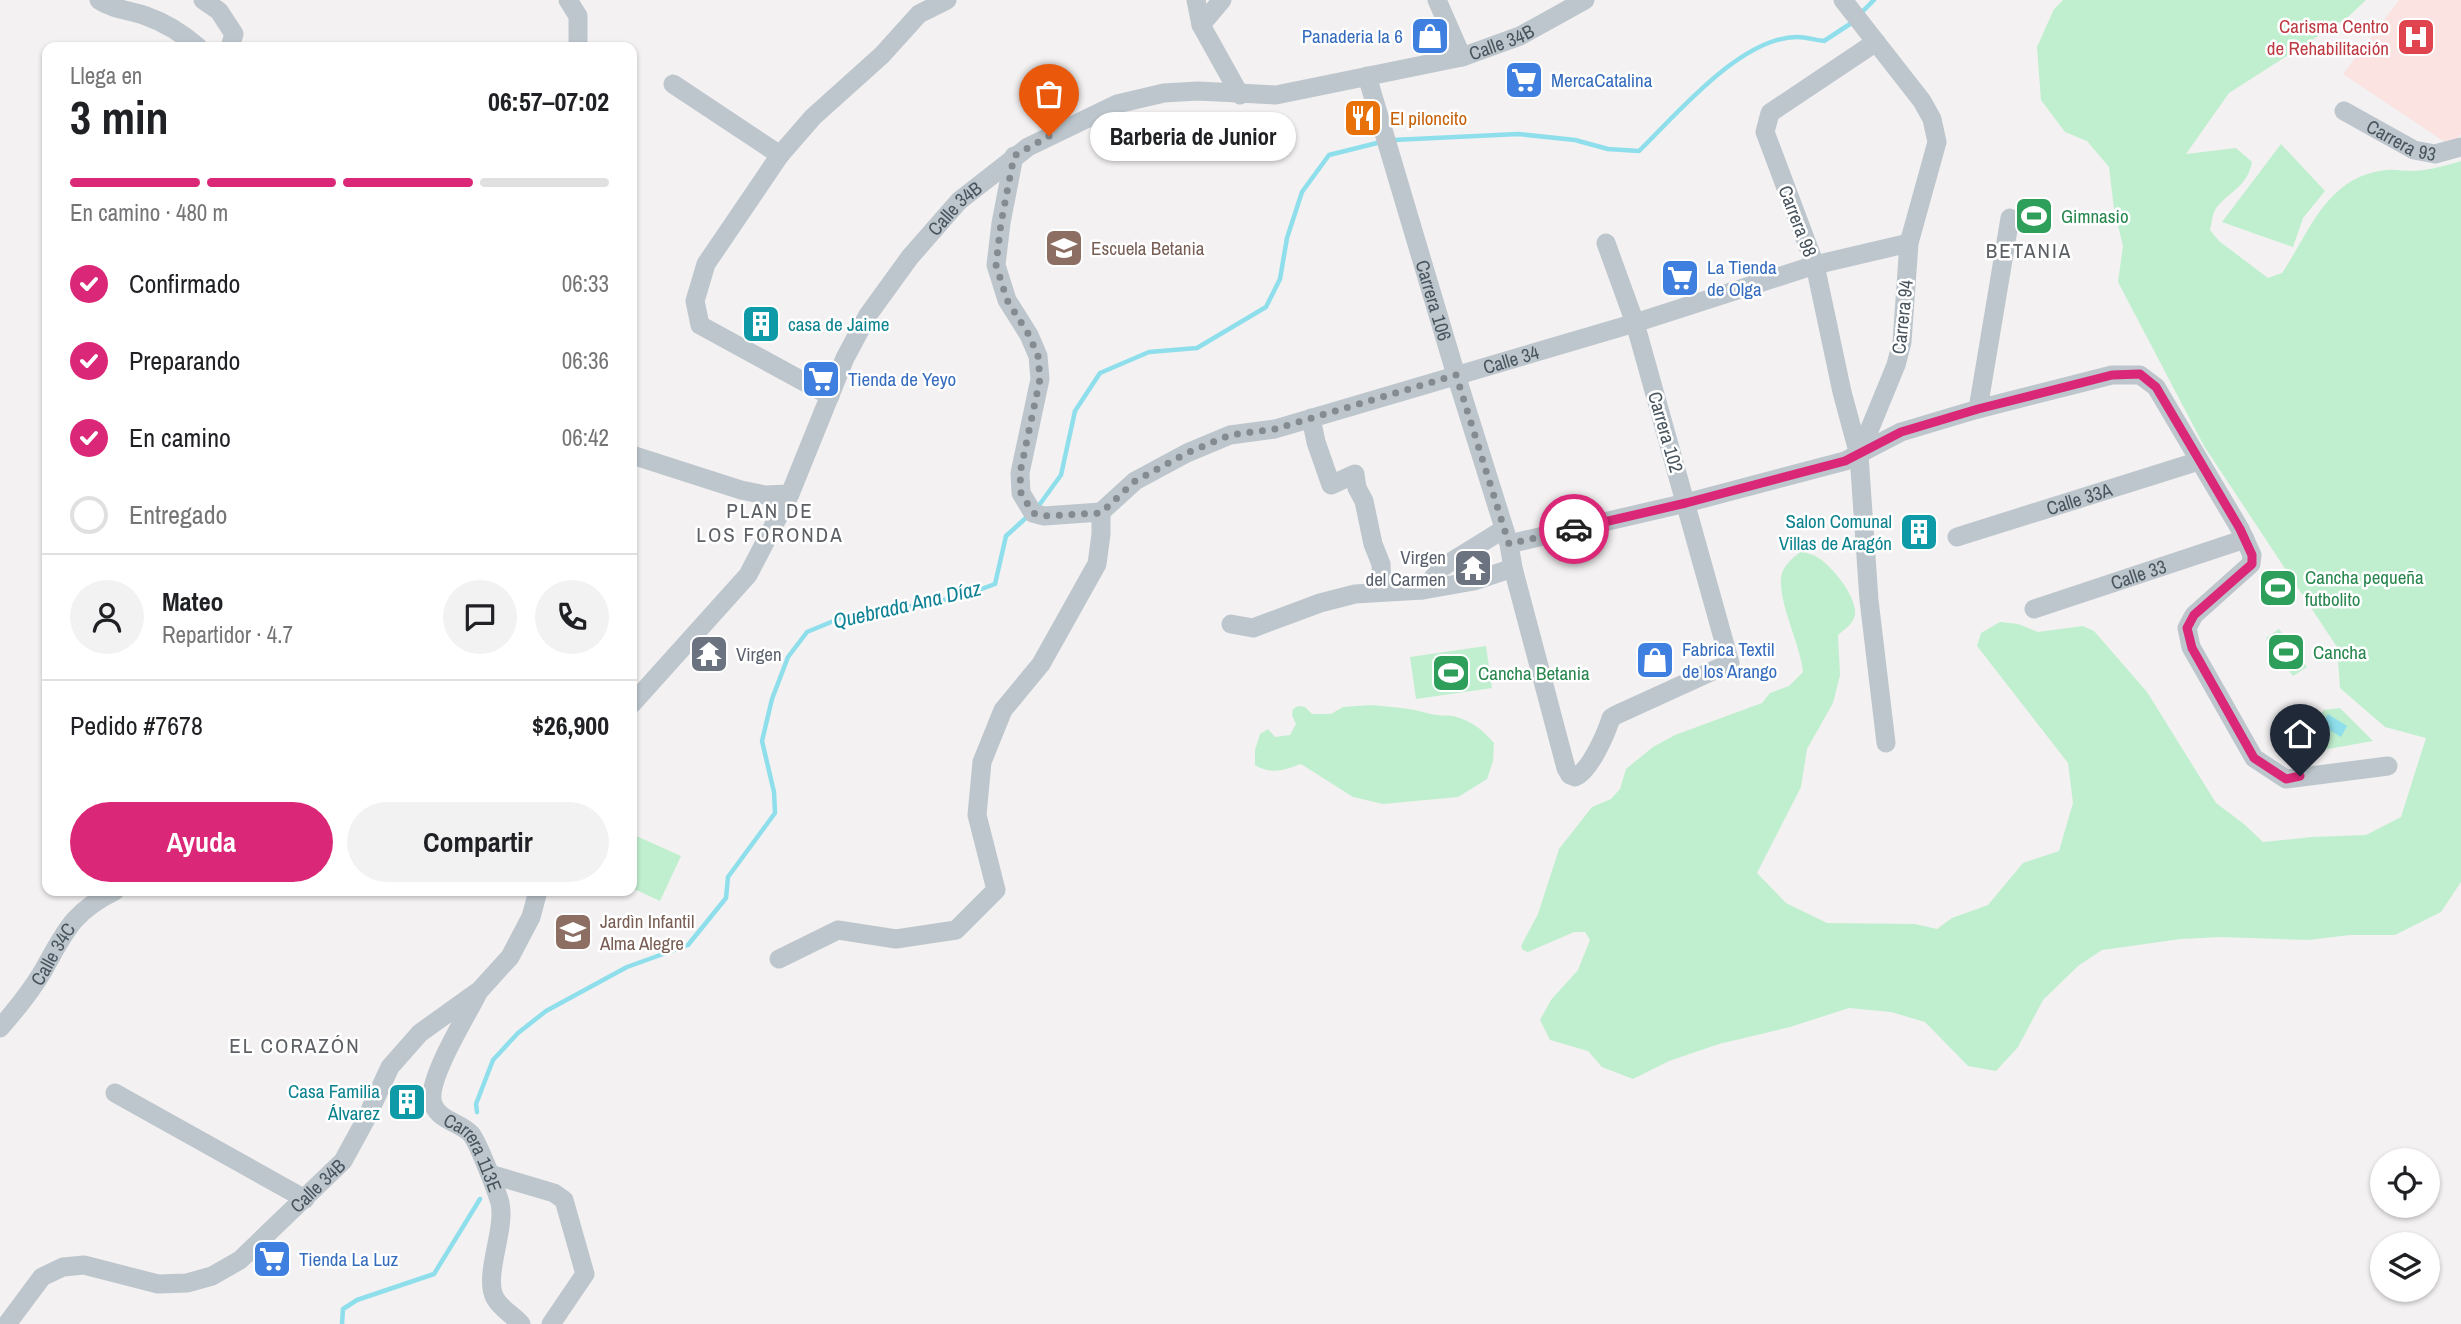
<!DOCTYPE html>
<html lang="es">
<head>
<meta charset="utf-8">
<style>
  :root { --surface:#fff; --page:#f2f2f2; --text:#202124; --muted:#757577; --line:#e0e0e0; --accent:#db2777 }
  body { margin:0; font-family:"Archivo Narrow",sans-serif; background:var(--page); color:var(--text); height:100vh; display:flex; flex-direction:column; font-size:26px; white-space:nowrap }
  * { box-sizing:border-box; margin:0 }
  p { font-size:23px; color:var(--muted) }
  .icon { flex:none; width:38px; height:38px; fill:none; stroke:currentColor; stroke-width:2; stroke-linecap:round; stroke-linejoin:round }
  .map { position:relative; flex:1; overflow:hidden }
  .sheet { position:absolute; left:42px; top:42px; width:595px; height:854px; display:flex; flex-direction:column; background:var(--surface); border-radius:14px; box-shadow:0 2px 5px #0004 }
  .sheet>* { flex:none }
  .buttons { position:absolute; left:2370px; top:1148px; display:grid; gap:14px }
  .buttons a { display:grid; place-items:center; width:70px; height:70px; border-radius:50%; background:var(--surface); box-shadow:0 2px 5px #0004; font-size:35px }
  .pin { position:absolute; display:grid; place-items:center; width:60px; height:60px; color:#fff; margin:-72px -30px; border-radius:50% 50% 50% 0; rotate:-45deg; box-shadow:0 0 7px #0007 }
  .pin .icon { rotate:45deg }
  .courier { position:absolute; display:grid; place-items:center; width:70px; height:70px; margin:-35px; border:5px solid #db2777; border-radius:50%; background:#fff; color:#222; box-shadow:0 2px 9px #0007 }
  .bubble { position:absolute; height:49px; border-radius:24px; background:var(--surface); box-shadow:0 2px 5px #0004; font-size:23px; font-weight:700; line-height:49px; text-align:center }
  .head em { font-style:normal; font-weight:700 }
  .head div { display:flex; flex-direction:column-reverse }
  .head { display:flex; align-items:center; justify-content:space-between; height:119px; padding:0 28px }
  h1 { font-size:46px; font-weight:700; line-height:52px }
  .bar { display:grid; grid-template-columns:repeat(4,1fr); gap:10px 7px; align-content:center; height:84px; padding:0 28px }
  .bar i { height:9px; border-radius:5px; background:var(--line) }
  .bar .on { background:var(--accent) }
  .bar p { grid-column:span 4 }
  .line { display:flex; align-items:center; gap:18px; padding:0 28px; border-top:2px solid var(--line) }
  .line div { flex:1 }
  .round { display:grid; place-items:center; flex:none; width:74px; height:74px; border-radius:37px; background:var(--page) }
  ol { padding:0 28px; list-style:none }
  li { display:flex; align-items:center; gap:21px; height:77px }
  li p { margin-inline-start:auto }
  li .icon { padding:7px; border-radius:50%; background:var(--accent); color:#fff; stroke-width:4 }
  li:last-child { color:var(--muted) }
  li i { width:38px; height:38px; border:4px solid var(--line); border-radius:50% }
  .cta { display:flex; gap:14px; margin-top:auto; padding:14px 28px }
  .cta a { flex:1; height:80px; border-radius:42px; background:var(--accent); color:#fff; font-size:28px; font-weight:700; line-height:80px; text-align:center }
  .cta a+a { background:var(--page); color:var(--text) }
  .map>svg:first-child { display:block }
  .medical { fill:#fbe3e2 }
  .green { fill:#c0efcf }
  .water { fill:#8edfeb }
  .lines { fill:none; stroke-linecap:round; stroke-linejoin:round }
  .stream { stroke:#8edfeb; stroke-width:4.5 }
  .minor { stroke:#bdc6cd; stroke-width:19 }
  .done { stroke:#848c91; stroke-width:7; stroke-dasharray:0 12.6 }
  .route { stroke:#db2777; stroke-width:9 }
  .labels { text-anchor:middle; stroke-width:5; stroke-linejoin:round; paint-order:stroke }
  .health-label { font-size:19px; fill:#be3a42; stroke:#fff; text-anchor:end }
  .shop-label { font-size:19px; fill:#366cbe; stroke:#fff; text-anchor:start }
  .street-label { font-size:19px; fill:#49555e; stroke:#fff }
  .food-label { font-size:19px; fill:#c56008; stroke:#fff; text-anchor:start }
  .leisure-label { font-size:19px; fill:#27864d; stroke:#fff; text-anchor:start }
  .education-label { font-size:19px; fill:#785e54; stroke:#fff; text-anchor:start }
  .culture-label { font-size:19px; fill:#0d838f; stroke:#fff; text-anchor:end }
  .worship-label { font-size:19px; fill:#5b616d; stroke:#fff; text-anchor:end }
  .neighbourhood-label { font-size:21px; letter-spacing:2px; fill:#5d6165; stroke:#fff }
  .water-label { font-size:21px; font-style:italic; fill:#0e8294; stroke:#fff }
</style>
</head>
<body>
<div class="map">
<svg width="2461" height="1324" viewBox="0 0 2461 1324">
  <rect width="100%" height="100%" fill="#f3f1f1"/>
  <!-- medical -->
  <path class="medical" d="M 2399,0 L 2461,0 L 2461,134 L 2451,146 L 2343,74 Z"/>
  <!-- green -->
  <path class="green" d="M 2063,0 L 2366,0 L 2348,17 L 2229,93 L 2186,154 L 2236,148 L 2252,162 C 2247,187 2231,190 2217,207 C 2212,213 2212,223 2210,230 L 2219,241 L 2268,278 L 2282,273 C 2311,230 2326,177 2386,170 C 2395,169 2404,171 2413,171 C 2430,170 2445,166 2461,161 L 2461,882 L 2441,912 L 2395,935 L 2350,935 L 2308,940 L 2220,937 L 2181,939 L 2102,950 L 2078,966 L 2043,1000 L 2018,1047 L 1996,1071 L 1968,1066 L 1925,1022 L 1891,1012 L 1849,1008 L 1790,1027 L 1719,1044 L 1669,1061 L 1633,1079 L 1602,1067 L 1588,1051 L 1550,1040 L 1540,1020 L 1551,1000 L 1578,970 L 1590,940 L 1585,932 L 1574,932 L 1528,952 L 1523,950 L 1521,946 L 1538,914 L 1559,849 L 1592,807 L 1611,799 L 1620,789 L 1626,769 L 1653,747 L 1675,735 L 1762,703 L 1770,693 L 1789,686 L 1803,672 C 1800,643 1779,605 1781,578 C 1782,566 1793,558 1801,551 C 1806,553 1812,554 1817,557 C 1832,566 1857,596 1855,615 C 1853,624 1845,629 1838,635 L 1840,675 L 1833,703 L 1807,749 L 1801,787 L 1757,873 L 1786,903 L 1827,923 L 1915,924 L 1937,929 L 1952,918 L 1988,905 L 2023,863 L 2059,851 L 2073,803 L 2068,763 L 1977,646 L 1981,633 L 2000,622 L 2018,624 L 2038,632 L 2083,626 L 2094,631 L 2147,692 L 2216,803 L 2244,824 L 2263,842 L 2312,837 L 2366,835 L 2401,817 L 2426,738 L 2385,727 L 2340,688 L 2337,647 L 2204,446 L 2118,282 L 2123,246 L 2114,209 L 2109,167 L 2087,141 L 2065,132 L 2041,100 L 2037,47 L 2054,9 Z
    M 2281,144 L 2325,191 L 2303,218 L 2293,247 L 2222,222 Z
    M 2275,577 L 2289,592 L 2280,600 L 2266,585 Z
    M 2279,629 L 2307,667 L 2293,676 L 2266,638 Z
    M 1486,646 L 1492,688 L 1416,699 L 1410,657 Z
    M 1371,705 C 1394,707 1409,708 1431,714 C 1438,716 1446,715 1453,716 C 1470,720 1482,729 1494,743 L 1493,761 L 1487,779 L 1458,797 L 1383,804 L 1353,797 L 1301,764 C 1284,770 1271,775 1255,765 L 1255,750 L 1260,734 L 1268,729 L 1275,737 L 1290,735 L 1296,724 L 1292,715 L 1293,709 L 1298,706 L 1305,707 L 1312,714 L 1331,714 L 1343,707 Z
    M 2340,708 L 2373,741 L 2322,750 L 2302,716 L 2306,710 L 2320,716 L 2324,710 Z
    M 632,834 L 681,856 L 660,901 L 632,888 Z"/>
  <!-- water -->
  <path class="water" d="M 2328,714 L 2347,726 L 2341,737 L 2321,725 Z"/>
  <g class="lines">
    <!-- stream -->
    <path class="stream" d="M 1861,13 L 1874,0
      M 1393,140 L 1518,134 L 1575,140 L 1608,149 L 1639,151 C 1677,114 1741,37 1797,37 C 1806,37 1815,40 1824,41 L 1853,22
      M 1037,508 L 1061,475 L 1075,411 L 1100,373 L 1149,352 L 1197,348 L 1266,307 L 1280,279 L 1287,238 L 1302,192 L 1329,155 L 1381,142
      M 477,1112 L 476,1104 L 493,1060 L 518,1033 L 546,1011 L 627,967 L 688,945 L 726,898 L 728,877 L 775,813 L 774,792 L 762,741 L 772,699 L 788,657 L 807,632 L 848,615 L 879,612 L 960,597 L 995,584 L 1006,536 L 1028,516
      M 342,1324 L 343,1309 L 357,1300 L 434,1274 L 480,1199"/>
    <!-- minor -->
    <g class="minor">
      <path d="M 99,0 C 114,10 130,10 146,16 C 166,23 183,34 198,47"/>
      <path d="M 203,0 L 219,11 L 234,34 L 230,47"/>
      <path d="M 568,0 L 578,16 L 578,47"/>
      <path d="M 1196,0 L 1201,25 L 1240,95"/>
      <path d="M 1437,0 L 1462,57"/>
      <path d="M 1843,0 L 1922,101 L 1932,119 L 1937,142 L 1909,243 L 1902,342 L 1896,365 L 1859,455 L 1869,600 L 1886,743"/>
      <path d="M 1201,25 L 1222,0"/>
      <path id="s1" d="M 1367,76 L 1456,375 L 1509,544 L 1513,568 L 1566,768 L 1570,775 L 1575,777 C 1590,771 1606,734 1611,718 L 1616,715 L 1730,663 L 1635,323 L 1606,243"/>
      <path d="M 673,84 L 780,155"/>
      <path id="s2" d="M 2344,111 L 2414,150 L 2435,154 L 2461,147"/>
      <path d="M 830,396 L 700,325 L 695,301 L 706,264 L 780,155 L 813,117 L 882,55 L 919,14 L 947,0"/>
      <path d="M 1978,409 L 2010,218"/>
      <path d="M 1311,418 L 1316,442 L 1331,485 L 1355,474 L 1357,488 L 1364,501 L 1373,544 L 1381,564 L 1382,591"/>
      <path d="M 632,455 L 741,490 L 765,495 L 790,494"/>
      <path d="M 1859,455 L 1842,392 L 1815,265 L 1765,132 L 1770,113 L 1876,42"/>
      <path id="s3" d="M 1101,512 L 1135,481 L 1187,453 L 1230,435 L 1275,429 L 1635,323 L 1815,265 L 1909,243"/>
      <path id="s4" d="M 1957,537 L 2199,461"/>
      <path d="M 1509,544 L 1686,503 L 1845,461 L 1901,432 L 1978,409 L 2112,375 L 2140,375 L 2156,387 L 2240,529 L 2252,555 L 2251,564 L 2194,615 L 2187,628 L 2191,647 L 2254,758 L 2286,779 L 2388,766"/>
      <path d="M 1423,590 L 1474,581 L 1513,568"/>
      <path id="s5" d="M 2034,609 L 2245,539"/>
      <path d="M 1231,624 L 1253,628 L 1320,603 L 1355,594 L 1423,590 L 1441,568 L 1504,529"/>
      <path id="s6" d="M 632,704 L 748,575 L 790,494 L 845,358 L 868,315 L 910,257 L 959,201 L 1028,147 L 1117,104 L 1164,93 L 1198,91 L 1276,95 L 1462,57 L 1520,36 L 1585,0"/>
      <path d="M 779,959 L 838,930 L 896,939 L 956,930 L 996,890 L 977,815 L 982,762 L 1003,710 L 1041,664 L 1097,564 L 1101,534 L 1101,512 L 1044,516 L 1033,513 L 1021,493 L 1020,473 L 1040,379 L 1038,356 L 1029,335 L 1007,300 L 996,265 L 1001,223 L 1014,156"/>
      <path id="s7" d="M 478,993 C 466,1017 429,1076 432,1100 C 436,1121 459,1121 471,1134 C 478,1142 497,1192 500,1203 C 506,1230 483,1276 495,1298 C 501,1309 513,1315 521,1324"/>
      <path id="s8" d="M 0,1028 C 15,1011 31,991 43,971 C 65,932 72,912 115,891"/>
      <path d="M 115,1093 L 305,1199"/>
      <path d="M 490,1174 L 554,1193 L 564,1200 L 585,1274 L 551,1324"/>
      <path id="s9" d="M 7,1324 L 42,1277 L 63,1267 L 84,1265 L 158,1284 L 187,1283 L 212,1276 L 240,1260 L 343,1161 L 366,1119 L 390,1067 L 420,1033 L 480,990 L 510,957 L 531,917 L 538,891"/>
    </g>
  </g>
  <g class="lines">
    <!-- done -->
    <path class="done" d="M 1049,136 L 1014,156 L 1001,223 L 996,265 L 1007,300 L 1029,335 L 1038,356 L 1040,379 L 1020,473 L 1021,493 L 1033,513 L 1044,516 L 1101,513 L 1135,481 L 1187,453 L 1230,435 L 1275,429 L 1456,375 L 1509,544 L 1574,529"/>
    <!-- route -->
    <path class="route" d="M 1574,529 L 1686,503 L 1845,461 L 1901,432 L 1978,409 L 2112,375 L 2140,374 L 2156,387 L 2240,529 L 2252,555 L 2252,564 L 2194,615 L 2187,628 L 2192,648 L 2254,758 L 2286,779 L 2300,776"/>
  </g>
  <!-- icons -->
  <defs>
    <symbol id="shop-square" viewBox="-11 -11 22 22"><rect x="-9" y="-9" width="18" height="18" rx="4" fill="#3f7fe0" stroke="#fff"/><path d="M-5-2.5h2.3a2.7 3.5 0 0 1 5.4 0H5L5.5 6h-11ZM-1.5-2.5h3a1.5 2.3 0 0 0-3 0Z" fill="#fff"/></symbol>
    <symbol id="hospital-square" viewBox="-11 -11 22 22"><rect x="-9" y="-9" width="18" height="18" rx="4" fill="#e0444e" stroke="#fff"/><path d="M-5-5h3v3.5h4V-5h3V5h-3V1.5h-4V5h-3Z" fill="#fff"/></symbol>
    <symbol id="supermarket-square" viewBox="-11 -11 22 22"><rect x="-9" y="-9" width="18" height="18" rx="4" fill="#3f7fe0" stroke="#fff"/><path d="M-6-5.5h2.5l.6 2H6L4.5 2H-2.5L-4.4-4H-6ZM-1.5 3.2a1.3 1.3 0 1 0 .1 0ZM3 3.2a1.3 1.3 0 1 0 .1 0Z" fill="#fff"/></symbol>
    <symbol id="restaurant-square" viewBox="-11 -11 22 22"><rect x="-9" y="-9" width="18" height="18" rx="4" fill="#e8710a" stroke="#fff"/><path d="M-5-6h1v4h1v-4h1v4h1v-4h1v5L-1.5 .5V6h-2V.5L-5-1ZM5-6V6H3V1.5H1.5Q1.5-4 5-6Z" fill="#fff"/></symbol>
    <symbol id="stadium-square" viewBox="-11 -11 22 22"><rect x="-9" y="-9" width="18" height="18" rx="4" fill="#2e9e5b" stroke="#fff"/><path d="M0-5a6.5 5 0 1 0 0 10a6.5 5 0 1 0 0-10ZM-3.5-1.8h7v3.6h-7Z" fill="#fff"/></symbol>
    <symbol id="school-square" viewBox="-11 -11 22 22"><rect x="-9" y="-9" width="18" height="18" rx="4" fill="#8d6e63" stroke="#fff"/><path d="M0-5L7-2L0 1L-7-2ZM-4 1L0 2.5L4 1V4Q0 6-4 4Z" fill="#fff"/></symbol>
    <symbol id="building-square" viewBox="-11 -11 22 22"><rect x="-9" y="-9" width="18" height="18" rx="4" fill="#0f9aa8" stroke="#fff"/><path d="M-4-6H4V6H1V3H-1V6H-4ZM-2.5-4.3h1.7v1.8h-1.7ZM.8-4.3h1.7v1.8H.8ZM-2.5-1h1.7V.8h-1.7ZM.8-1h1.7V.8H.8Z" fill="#fff"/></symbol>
    <symbol id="temple-square" viewBox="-11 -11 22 22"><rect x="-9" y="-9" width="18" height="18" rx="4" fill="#6b7280" stroke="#fff"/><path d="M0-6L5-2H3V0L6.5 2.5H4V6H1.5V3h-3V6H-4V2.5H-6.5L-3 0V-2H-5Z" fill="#fff"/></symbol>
  </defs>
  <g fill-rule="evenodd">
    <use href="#shop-square" x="1408" y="14" width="44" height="44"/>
    <use href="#hospital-square" x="2394" y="15" width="44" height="44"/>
    <use href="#supermarket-square" x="1502" y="58" width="44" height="44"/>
    <use href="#restaurant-square" x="1341" y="96" width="44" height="44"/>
    <use href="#stadium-square" x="2012" y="194" width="44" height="44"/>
    <use href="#school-square" x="1042" y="226" width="44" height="44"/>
    <use href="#supermarket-square" x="1658" y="256" width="44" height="44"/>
    <use href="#building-square" x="739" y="302" width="44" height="44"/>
    <use href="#supermarket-square" x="799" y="357" width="44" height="44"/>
    <use href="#building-square" x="1897" y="510" width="44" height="44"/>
    <use href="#temple-square" x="1451" y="546" width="44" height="44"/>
    <use href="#stadium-square" x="2256" y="566" width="44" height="44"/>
    <use href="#stadium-square" x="2264" y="630" width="44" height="44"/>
    <use href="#temple-square" x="687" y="632" width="44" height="44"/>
    <use href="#shop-square" x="1633" y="638" width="44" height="44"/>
    <use href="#stadium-square" x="1429" y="651" width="44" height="44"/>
    <use href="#school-square" x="551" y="910" width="44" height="44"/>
    <use href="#building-square" x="385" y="1080" width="44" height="44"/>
    <use href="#supermarket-square" x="250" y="1237" width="44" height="44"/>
  </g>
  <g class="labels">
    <!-- health labels -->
    <g class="health-label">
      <text x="2389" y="33">Carisma Centro<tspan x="2389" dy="22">de Rehabilitación</tspan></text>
    </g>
    <!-- shop labels -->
    <g class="shop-label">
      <text x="1403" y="43" text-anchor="end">Panaderia la 6</text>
      <text x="1551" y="87">MercaCatalina</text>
      <text x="1707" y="274">La Tienda<tspan x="1707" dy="22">de Olga</tspan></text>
      <text x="848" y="386">Tienda de Yeyo</text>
      <text x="1682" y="656">Fabrica Textil<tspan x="1682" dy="22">de los Arango</tspan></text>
      <text x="299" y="1266">Tienda La Luz</text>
    </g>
    <!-- street labels -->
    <g class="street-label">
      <text dy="7" stroke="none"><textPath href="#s6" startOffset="1185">Calle 34B</textPath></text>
      <text dy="7" stroke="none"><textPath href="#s2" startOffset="65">Carrera 93</textPath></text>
      <text dy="7" stroke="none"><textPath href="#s6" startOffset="598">Calle 34B</textPath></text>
      <text transform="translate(1798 221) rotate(69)" y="7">Carrera 98</text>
      <text dy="7" stroke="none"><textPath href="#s1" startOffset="234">Carrera 106</textPath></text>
      <text transform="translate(1902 317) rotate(-84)" y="7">Carrera 94</text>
      <text dy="7" stroke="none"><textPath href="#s3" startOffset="443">Calle 34</textPath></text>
      <text transform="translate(1666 432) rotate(74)" y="7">Carrera 102</text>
      <text dy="7" stroke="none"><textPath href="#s4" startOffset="128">Calle 33A</textPath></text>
      <text dy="7" stroke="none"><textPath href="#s5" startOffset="110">Calle 33</textPath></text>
      <text dy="7" stroke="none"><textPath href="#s8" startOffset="91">Calle 34C</textPath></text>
      <text dy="7" stroke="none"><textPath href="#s7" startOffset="187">Carrera 113E</textPath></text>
      <text dy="7" stroke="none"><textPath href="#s9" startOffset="374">Calle 34B</textPath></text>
    </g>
    <!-- food labels -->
    <g class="food-label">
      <text x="1390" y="125">El piloncito</text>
    </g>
    <!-- leisure labels -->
    <g class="leisure-label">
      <text x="2061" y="223">Gimnasio</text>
      <text x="2305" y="584">Cancha pequeña<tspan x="2305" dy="22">futbolito</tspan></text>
      <text x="2313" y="659">Cancha</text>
      <text x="1478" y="680">Cancha Betania</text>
    </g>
    <!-- education labels -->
    <g class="education-label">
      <text x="1091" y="255">Escuela Betania</text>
      <text x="600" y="928">Jardìn Infantil<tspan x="600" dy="22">Alma Alegre</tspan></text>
    </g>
    <!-- culture labels -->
    <g class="culture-label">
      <text x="788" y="331" text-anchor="start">casa de Jaime</text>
      <text x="1892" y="528">Salon Comunal<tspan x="1892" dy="22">Villas de Aragón</tspan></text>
      <text x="380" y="1098">Casa Familia<tspan x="380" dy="22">Álvarez</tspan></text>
    </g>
    <!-- worship labels -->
    <g class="worship-label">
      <text x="1446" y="564">Virgen<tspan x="1446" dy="22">del Carmen</tspan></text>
      <text x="736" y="661" text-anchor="start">Virgen</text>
    </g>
    <!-- neighbourhood labels -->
    <g class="neighbourhood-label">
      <text x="2029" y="258">BETANIA</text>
      <text x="770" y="518">PLAN DE<tspan x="770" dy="24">LOS FORONDA</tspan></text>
      <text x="295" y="1053">EL CORAZÓN</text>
    </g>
    <!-- water labels -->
    <g class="water-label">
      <text transform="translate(907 605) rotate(-13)" y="7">Quebrada Ana Díaz</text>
    </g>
  </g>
</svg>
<div class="buttons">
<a><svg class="icon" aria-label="locate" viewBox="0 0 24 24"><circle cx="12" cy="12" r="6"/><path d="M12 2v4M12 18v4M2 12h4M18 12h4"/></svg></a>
<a><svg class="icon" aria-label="layers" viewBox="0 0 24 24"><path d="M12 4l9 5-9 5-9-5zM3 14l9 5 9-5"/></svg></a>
</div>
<div class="pin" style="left:1049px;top:136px;background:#ea580c"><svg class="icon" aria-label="bag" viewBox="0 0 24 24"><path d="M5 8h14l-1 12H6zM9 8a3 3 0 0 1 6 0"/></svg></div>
<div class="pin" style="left:2300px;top:776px;background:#1f2937"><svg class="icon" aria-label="home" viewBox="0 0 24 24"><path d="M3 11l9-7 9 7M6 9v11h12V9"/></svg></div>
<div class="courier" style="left:1574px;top:529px"><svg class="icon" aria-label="car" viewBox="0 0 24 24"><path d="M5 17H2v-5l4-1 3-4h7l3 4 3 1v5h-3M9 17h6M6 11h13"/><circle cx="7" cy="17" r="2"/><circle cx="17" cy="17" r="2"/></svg></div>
<div class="bubble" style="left:1090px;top:112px;width:206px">Barberia de Junior</div>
<section class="sheet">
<div class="head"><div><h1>3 min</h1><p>Llega en</p></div><em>06:57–07:02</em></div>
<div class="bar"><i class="on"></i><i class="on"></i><i class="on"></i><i></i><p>En camino · 480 m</p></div>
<ol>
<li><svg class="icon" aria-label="check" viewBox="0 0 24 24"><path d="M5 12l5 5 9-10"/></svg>Confirmado<p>06:33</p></li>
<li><svg class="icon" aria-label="check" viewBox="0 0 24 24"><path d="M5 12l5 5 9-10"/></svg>Preparando<p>06:36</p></li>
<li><svg class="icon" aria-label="check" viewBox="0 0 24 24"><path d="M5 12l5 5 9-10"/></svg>En camino<p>06:42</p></li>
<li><i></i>Entregado</li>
</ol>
<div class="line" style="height:126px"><a class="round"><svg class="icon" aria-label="person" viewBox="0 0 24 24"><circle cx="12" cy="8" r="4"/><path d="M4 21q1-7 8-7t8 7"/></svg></a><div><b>Mateo</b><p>Repartidor · 4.7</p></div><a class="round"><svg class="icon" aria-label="chat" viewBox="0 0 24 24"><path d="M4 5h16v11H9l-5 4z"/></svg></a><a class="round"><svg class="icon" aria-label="phone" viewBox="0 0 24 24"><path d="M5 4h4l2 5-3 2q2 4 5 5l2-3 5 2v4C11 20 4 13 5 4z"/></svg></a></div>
<div class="line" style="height:91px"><div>Pedido #7678</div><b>$26,900</b></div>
<div class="cta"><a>Ayuda</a><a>Compartir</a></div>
</section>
</div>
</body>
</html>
